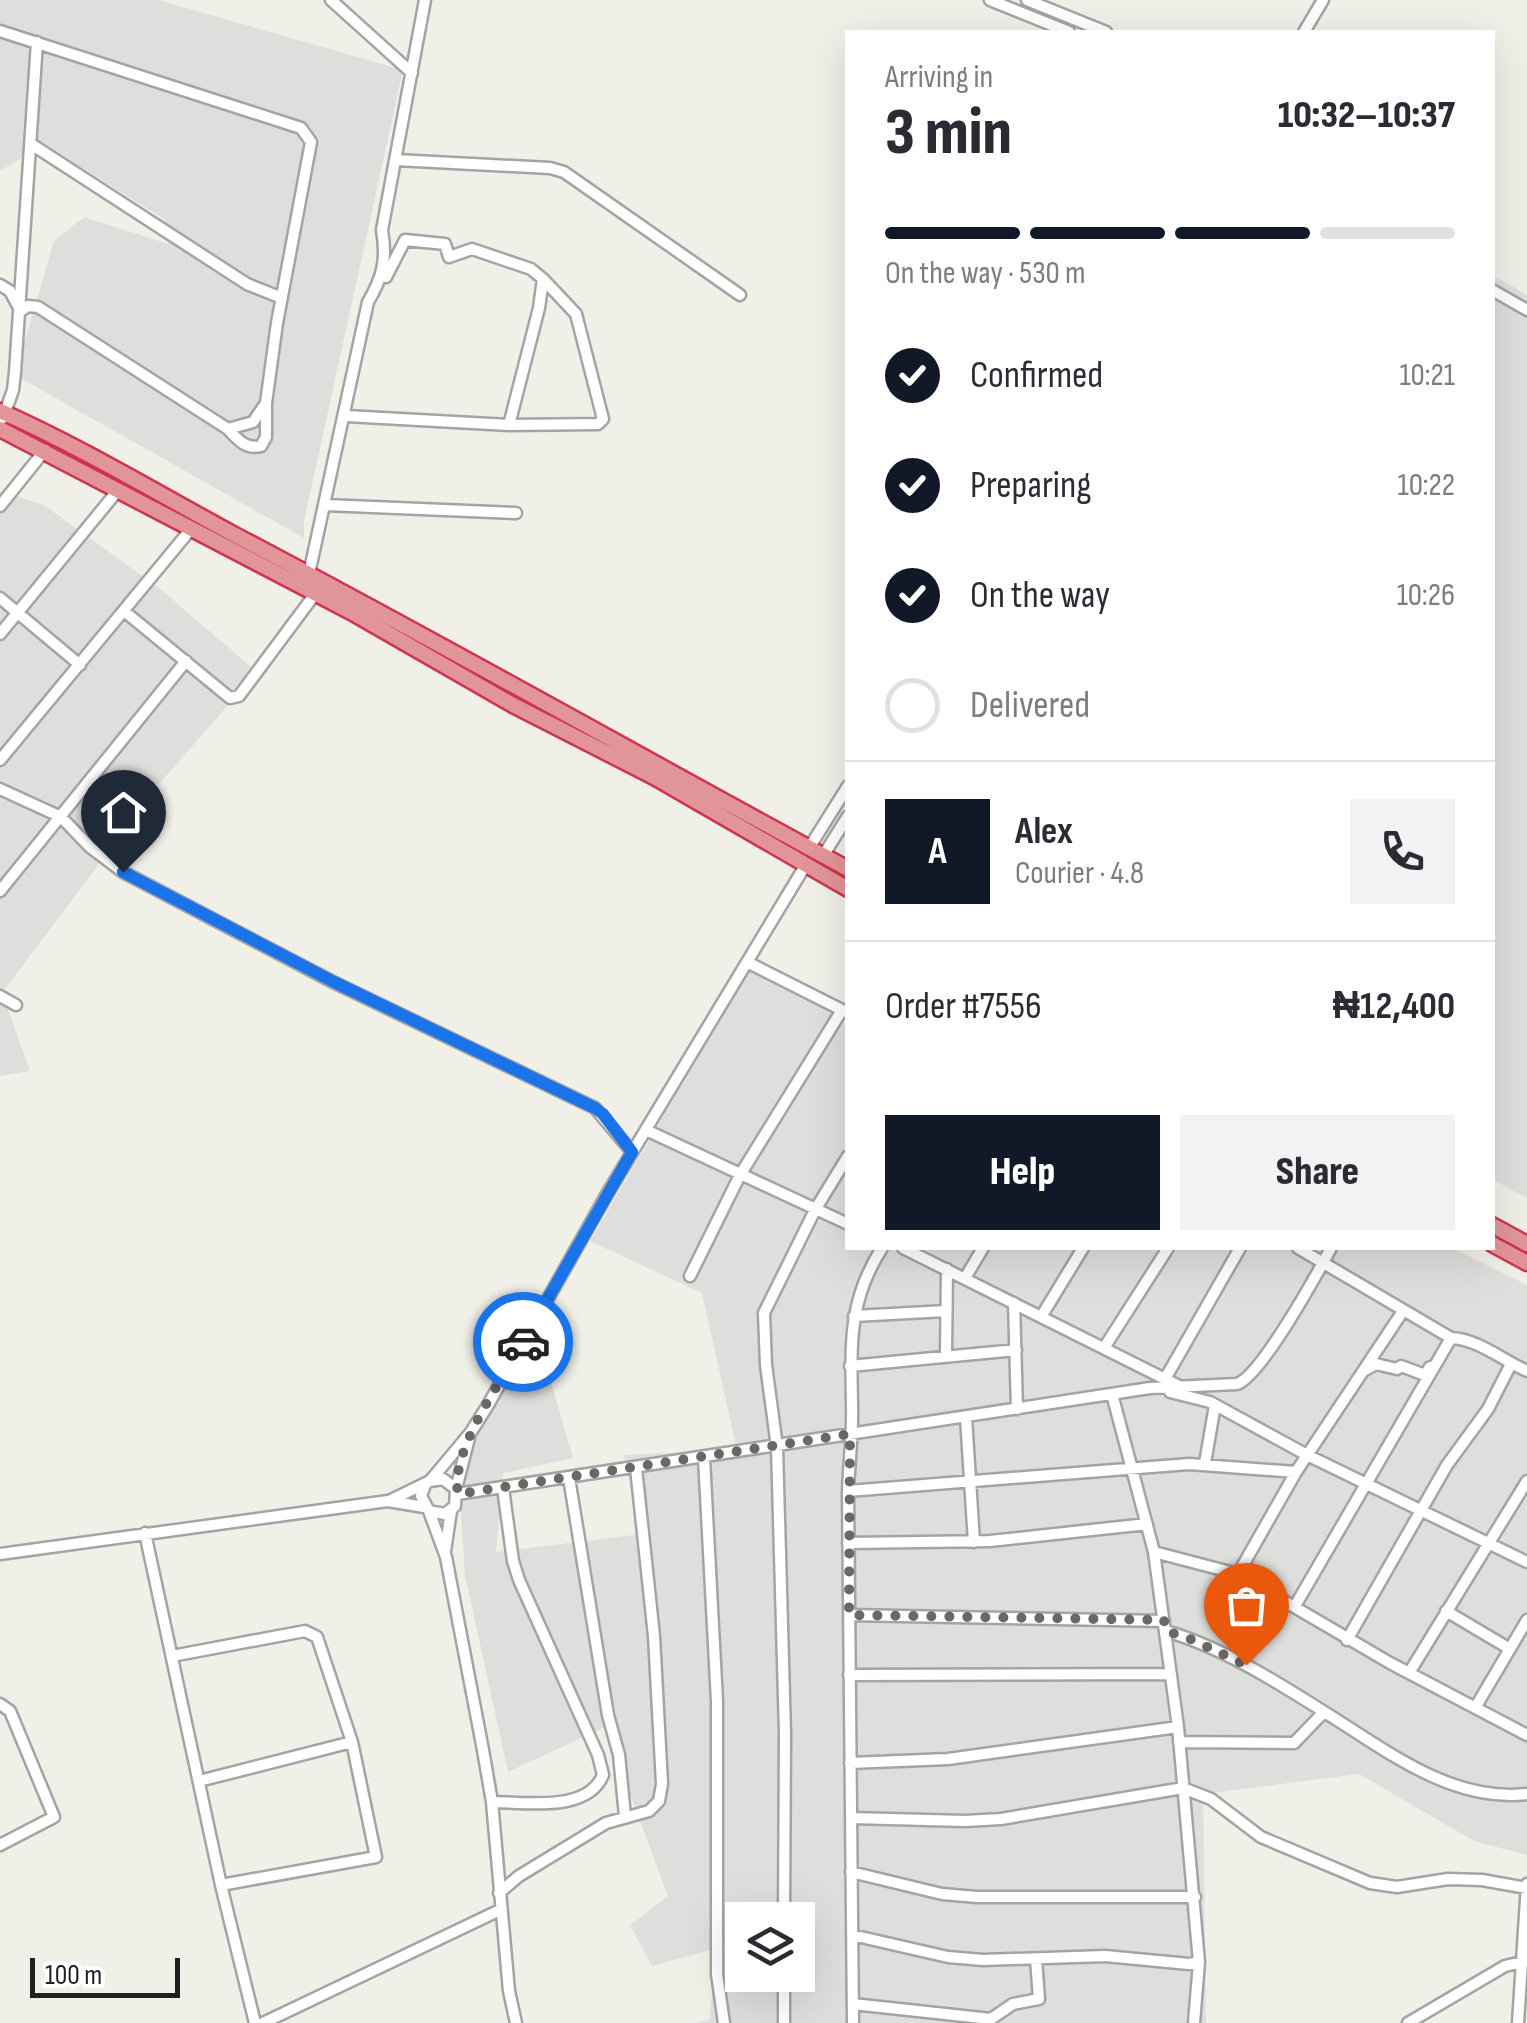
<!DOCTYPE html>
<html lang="en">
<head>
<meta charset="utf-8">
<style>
  :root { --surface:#fff; --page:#f2f2f3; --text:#2b2b33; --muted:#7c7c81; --line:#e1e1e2; --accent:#111827 }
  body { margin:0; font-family:"Sofia Sans Condensed",sans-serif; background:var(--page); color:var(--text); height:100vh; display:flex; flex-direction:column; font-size:38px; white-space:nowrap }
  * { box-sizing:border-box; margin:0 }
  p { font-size:32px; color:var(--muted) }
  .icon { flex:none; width:55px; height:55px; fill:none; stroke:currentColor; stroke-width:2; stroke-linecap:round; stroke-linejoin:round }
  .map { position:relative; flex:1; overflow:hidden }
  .side { position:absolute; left:845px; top:30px; width:650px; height:1220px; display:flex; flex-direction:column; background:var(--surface); border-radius:0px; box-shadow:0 10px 40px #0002 }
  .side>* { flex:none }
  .tools { position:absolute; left:725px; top:1902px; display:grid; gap:20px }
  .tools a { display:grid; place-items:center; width:90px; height:90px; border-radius:0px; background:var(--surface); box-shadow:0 10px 40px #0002; font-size:50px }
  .scale { position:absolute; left:30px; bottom:25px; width:150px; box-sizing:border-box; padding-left:10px; border:5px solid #202020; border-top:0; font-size:28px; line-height:35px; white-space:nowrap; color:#202020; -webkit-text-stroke:8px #fff; paint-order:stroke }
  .pin { position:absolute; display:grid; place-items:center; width:85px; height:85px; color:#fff; margin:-102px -42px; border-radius:50% 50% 50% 0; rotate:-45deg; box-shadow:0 0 10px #0007 }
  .pin .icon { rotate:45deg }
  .courier { position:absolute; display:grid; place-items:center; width:100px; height:100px; margin:-50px; border:8px solid #1a73e8; border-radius:50%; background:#fff; color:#222; box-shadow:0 2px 12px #0007 }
  .overview em { font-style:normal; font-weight:800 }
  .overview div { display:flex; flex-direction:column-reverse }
  .overview { display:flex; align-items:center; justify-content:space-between; height:170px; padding:0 40px }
  h1 { font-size:65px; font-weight:800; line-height:75px }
  .bar { display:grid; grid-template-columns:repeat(4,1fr); gap:15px 10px; align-content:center; height:120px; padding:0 40px }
  .bar i { height:12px; border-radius:8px; background:var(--line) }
  .bar .selected { background:var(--accent) }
  .bar p { grid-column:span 4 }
  .line { display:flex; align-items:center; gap:25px; padding:0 40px; border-top:2px solid var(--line) }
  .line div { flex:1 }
  .round { display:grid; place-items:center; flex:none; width:105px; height:105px; border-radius:0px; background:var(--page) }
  ol { padding:0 40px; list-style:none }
  li { display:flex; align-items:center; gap:30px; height:110px }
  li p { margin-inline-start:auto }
  li .icon { padding:10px; border-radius:50%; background:var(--accent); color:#fff; stroke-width:4 }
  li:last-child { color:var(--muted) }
  li i { width:55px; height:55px; border:5px solid var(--line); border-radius:50% }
  .button { display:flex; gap:20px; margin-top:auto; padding:20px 40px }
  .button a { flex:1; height:115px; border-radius:0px; background:var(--accent); color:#fff; font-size:40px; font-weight:800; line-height:115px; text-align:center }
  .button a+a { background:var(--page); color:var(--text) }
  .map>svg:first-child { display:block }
  .residential { fill:#dededd; fill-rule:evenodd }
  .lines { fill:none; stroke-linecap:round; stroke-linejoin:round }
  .minor-casing { stroke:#a4a4a4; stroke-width:15 }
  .highway-casing { stroke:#d03351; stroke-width:19 }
  .minor { stroke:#fff; stroke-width:10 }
  .highway { stroke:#e29598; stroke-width:14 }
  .done { stroke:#696866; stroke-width:10; stroke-dasharray:0 18 }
  .route { stroke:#1a73e8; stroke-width:12 }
</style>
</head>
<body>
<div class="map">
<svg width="1527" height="2023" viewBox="0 0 1527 2023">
  <rect width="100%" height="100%" fill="#f0efe8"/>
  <!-- residential -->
  <path class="residential" d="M 0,0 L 158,0 L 403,70 L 304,521 L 304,538 L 15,375 L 54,241 L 84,217 L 168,244 L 164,219 L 44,144 L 0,171 Z
    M 1492,275 L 1527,295 L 1527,1198 L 1492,1179 Z
    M 0,491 L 44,505 L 159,588 L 257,672 L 126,822 L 93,872 L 2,993 L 30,1071 L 0,1076 Z
    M 755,961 L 847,1025 L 848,1248 L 1453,1248 L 1527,1285 L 1527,1855 L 1474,1841 L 1359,1774 L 1203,1794 L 1206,2023 L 695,2023 L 709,2020 L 718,1948 L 652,1966 L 630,1925 L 668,1896 L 605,1727 L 508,1772 L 465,1575 L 458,1464 L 536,1331 L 573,1458 L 503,1473 L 496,1552 L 642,1534 L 624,1455 L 737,1450 L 702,1293 L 590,1241 ZM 742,1920 L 798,1920 L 798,1975 L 742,1975 Z"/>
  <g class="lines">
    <defs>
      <path id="minor" d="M 331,0 L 412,73
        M 990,0 L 1069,32
        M 1027,0 L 1106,32
        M 0,31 L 301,128 L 311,142 L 277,323 L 266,403 L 253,422 L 228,429
        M 1304,32 L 1323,0
        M 31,144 L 247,284 L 282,298
        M 396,160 L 550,168 L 564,172 L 740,295
        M 386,277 L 405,240 L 445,244 L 449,257 L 472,249 L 531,269 L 543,279 L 576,314 L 603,419 L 598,424 L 509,425
        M 0,285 L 10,291 L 20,310
        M 1492,290 L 1527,310
        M 21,311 L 28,306 L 38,307 L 228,429 C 237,439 246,450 261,446 L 266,437 L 266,404
        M 346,416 L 509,425 L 539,308 L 543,279
        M 3,418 L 13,390 L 15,372 L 37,42
        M 325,505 L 516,513
        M 0,506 L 45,450
        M 309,574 L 368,302 C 383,277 387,259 382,230 L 425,0
        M 0,598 L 80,665
        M 124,611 L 230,698 L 239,696 L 315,594
        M 0,634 L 119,489
        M 0,760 L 191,529
        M 0,789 L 61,817 L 90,847 L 123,872 L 333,982 L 595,1108 L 632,1152
        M 809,848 L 848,786
        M 823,856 L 848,816
        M 0,891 L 186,661
        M 749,963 L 846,1012
        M 0,996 L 16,1005
        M 646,1130 L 848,1224
        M 903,1248 L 1179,1386
        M 1298,1248 L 1451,1338 C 1478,1339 1502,1360 1527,1371
        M 690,1276 L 740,1175 L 842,1010
        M 965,1278 L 983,1248
        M 1014,1303 L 1017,1409
        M 854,1316 L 946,1311
        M 1041,1317 L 1083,1248
        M 1104,1348 L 1168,1248
        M 946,1355 L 947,1269
        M 850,1366 L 1016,1350
        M 1365,1370 L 1376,1364 L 1397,1369 L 1401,1366 L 1425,1375 L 1430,1367
        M 1165,1379 L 1240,1248
        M 1170,1392 L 1210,1402 L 1307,1455 L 1527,1562
        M 1112,1394 L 1154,1552 L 1178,1727 L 1199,1962 L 1194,2023
        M 966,1417 L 974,1542
        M 704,1458 L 717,1701 L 717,1974 L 724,2023
        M 1205,1463 L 1215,1405
        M 569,1478 L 608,1715 L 619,1755 L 625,1816
        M 430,1481 L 471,1432 L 488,1405 L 607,1194 L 805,866
        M 456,1489 L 469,1438
        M 848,1491 L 1189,1464 L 1296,1472
        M 457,1494 L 1150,1388 L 1237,1384 C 1261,1376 1317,1274 1331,1248
        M 389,1501 L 430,1481 L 443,1479 L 456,1489 L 455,1506 L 445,1514 L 429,1511 L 421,1496 L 425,1485
        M 429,1511 L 446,1557 L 483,1750 L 492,1802 L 509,1991 L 516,2023
        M 145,1533 L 221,1885 L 255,2023
        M 848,1543 L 990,1541 L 1147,1524
        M 445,1551 L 451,1511
        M 1154,1552 L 1238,1574 L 1390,1663 L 1527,1735
        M 0,1554 L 388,1501 L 424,1507
        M 1238,1574 L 1296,1472 L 1403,1311
        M 1295,1606 L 1451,1338
        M 1446,1611 L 1510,1649
        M 849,1615 L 1164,1621
        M 1166,1631 C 1227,1649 1283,1686 1337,1720 C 1394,1756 1455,1802 1527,1794
        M 1347,1640 L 1447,1465 L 1488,1409 L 1511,1364
        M 172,1656 L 305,1631 L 317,1637 L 352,1742
        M 1409,1673 L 1527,1481
        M 849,1675 L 1171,1674
        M 0,1704 L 10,1711 L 54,1817 L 0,1845
        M 1475,1708 L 1527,1620
        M 1179,1742 L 1294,1743 L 1324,1712
        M 850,1763 L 948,1759 L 1178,1727
        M 199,1781 L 352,1742 L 376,1857 L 221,1885
        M 492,1802 C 526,1802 587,1813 603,1775 L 598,1755 L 519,1580 L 513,1561 L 503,1488
        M 851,1818 L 965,1821 L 1001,1819 L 1183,1788 L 1211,1799 L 1261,1837 L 1370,1883 L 1397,1887 L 1448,1879 L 1482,1880 L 1527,1888
        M 851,1872 L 942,1894 L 977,1897 L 1195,1897
        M 499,1893 L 519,1876 L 606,1823 L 649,1811 L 659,1801 L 662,1784 L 654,1636 L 636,1468
        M 784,1920 L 785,1733 L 777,1447 L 766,1365 L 764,1313 L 815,1210 L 848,1156
        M 852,1935 L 948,1957 L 983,1960 L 1105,1956 L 1189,1964 L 1199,1962
        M 853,2004 L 991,2019 L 1013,2004 L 1039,1999 L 1036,1959
        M 263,2023 L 500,1910
        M 784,2023 L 784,1975
        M 853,2023 L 848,1491 C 849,1462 853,1433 852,1405 C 851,1344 848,1301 882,1248
        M 1408,2023 L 1505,1966 L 1526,1961
        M 1518,2023 L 1527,1884"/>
      <path id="highway" d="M 0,411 C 81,447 157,493 235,535 C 441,643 643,758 848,869
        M 0,429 L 351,612 L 513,705 L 654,777 L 848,889
        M 1492,1225 L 1527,1244
        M 1492,1244 L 1527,1263"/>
    </defs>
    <!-- minor casing -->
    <use href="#minor" class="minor-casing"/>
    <!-- highway casing -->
    <use href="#highway" class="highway-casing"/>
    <!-- minor -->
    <use href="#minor" class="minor"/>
    <!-- highway -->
    <use href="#highway" class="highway"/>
  </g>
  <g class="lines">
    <!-- done -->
    <path class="done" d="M 523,1342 C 502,1381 450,1450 458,1494 L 850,1434 L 849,1615 L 1164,1620 L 1166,1631 L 1188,1638 L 1246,1665"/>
    <!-- route -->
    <path class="route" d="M 123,872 L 334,982 L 595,1108 L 603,1114 L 632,1152 L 523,1342"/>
  </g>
</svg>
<div class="tools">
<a><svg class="icon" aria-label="layers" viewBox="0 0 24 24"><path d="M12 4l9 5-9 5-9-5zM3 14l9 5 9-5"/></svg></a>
</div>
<div class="scale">100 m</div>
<div class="pin" style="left:1246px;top:1665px;background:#ea580c"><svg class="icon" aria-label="bag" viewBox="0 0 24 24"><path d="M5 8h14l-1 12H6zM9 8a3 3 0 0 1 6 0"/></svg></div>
<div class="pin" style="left:123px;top:872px;background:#1f2937"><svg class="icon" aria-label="home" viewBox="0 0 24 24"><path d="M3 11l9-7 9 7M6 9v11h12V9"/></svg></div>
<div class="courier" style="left:523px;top:1342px"><svg class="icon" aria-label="car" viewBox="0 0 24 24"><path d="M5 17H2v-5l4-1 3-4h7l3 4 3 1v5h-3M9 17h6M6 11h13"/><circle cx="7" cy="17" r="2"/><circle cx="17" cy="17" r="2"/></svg></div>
<section class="side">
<div class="overview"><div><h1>3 min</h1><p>Arriving in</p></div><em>10:32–10:37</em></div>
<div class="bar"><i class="selected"></i><i class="selected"></i><i class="selected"></i><i></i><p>On the way · 530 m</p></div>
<ol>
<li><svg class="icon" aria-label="check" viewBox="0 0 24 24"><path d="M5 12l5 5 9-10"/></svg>Confirmed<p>10:21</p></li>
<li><svg class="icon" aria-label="check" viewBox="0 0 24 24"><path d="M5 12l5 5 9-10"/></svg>Preparing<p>10:22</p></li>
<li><svg class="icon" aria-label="check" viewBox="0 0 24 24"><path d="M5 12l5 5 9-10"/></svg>On the way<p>10:26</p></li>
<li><i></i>Delivered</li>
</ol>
<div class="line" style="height:180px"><b class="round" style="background:var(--accent);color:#fff">A</b><div><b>Alex</b><p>Courier · 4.8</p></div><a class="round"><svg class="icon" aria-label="phone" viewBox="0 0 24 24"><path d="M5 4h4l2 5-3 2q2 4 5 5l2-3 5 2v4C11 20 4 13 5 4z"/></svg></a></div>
<div class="line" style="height:130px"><div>Order #7556</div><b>₦12,400</b></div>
<div class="button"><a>Help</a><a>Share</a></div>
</section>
</div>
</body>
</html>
